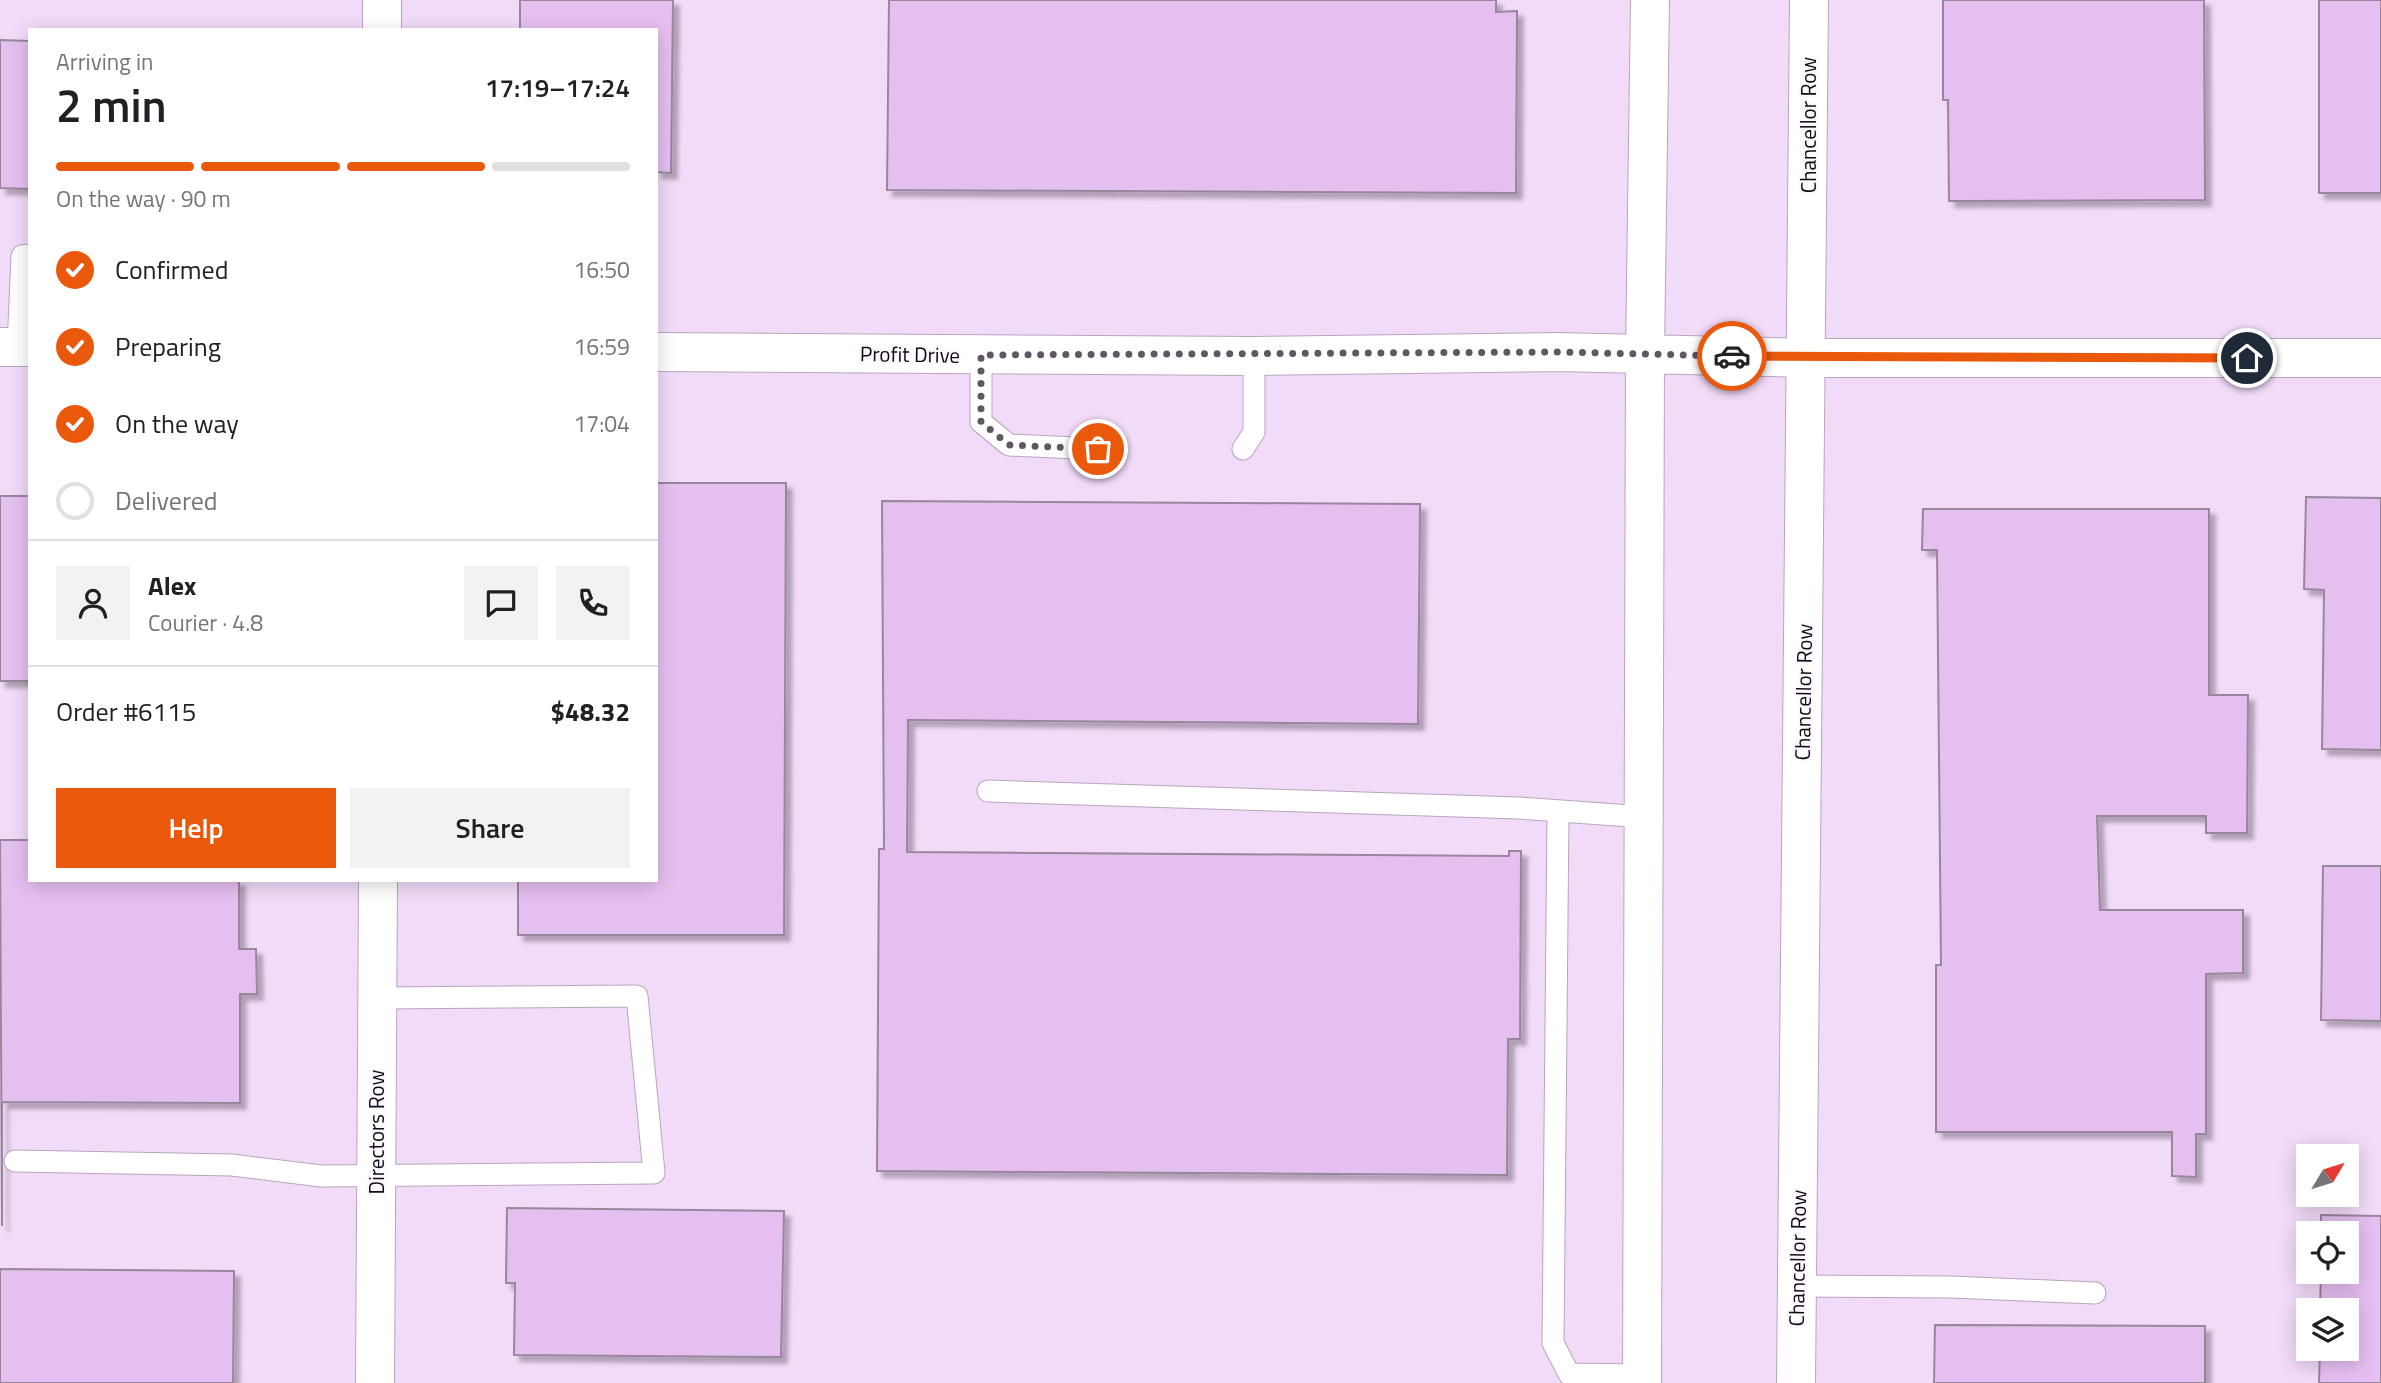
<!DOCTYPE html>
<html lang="en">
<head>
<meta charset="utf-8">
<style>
  :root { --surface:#fff; --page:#f2f2f2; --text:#202124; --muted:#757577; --line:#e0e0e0; --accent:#ea580c }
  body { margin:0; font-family:"Titillium Web",sans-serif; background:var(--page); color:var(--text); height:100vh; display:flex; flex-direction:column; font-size:26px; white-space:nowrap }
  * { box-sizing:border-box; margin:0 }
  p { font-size:23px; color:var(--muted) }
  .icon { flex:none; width:38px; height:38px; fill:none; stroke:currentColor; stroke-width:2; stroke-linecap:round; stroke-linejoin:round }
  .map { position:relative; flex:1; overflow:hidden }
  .details { position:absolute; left:28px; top:28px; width:630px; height:854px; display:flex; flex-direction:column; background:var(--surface); border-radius:0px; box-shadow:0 4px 18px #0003 }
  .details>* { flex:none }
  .needle { width:46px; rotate:52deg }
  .controls { position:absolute; left:2296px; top:1144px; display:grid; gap:14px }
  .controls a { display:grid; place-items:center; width:63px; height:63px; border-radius:0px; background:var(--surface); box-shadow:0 4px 18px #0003; font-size:35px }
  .pin { position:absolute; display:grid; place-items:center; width:60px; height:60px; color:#fff; margin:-30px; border:4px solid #fff; border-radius:50%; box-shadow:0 2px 7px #0007 }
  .courier { position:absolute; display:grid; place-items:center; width:70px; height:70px; margin:-35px; border:5px solid #ea580c; border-radius:50%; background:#fff; color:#222; box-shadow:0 2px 9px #0007 }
  .headline em { font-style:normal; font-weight:600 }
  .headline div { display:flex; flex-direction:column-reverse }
  .headline { display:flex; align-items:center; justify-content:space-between; height:119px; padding:0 28px }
  h1 { font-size:46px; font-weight:600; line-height:52px }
  .bar { display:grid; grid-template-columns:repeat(4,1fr); gap:10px 7px; align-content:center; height:84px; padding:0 28px }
  .bar i { height:9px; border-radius:5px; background:var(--line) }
  .bar .on { background:var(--accent) }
  .bar p { grid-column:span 4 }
  .line { display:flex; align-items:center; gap:18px; padding:0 28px; border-top:2px solid var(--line) }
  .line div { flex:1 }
  .round { display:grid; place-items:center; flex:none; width:74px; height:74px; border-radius:0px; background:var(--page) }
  ol { padding:0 28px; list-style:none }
  li { display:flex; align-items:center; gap:21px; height:77px }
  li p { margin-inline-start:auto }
  li .icon { padding:7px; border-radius:50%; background:var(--accent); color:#fff; stroke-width:4 }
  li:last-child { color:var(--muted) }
  li i { width:38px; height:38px; border:4px solid var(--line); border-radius:50% }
  .button { display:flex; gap:14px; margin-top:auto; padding:14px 28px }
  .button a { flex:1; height:80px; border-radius:0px; background:var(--accent); color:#fff; font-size:28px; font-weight:600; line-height:80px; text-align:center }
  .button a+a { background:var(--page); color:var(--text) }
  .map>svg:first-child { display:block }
  .built { fill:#f2dbf9; fill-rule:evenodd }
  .building { fill:#e6bff1; stroke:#97879c; stroke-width:2; filter:url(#shadow) }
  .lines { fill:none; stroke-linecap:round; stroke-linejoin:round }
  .service-casing { stroke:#b7a6bc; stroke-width:23 }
  .minor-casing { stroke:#b7a6bc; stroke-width:40 }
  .service { stroke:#fff; stroke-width:21 }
  .minor { stroke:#fff; stroke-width:38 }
  .done { stroke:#615764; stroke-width:7; stroke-dasharray:0 12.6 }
  .route { stroke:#ea580c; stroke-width:9 }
  .labels { text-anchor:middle; stroke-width:5; stroke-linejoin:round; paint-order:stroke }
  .street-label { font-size:21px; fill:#100a12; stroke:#fcf8fd }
</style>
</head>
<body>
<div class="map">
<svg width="2381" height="1383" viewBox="0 0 2381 1383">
  <defs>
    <filter id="shadow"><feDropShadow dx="6" dy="6" stdDeviation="2" flood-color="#0004"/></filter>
  </defs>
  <rect width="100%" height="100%" fill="#f7e5fc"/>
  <!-- built -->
  <path class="built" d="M 0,0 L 2381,0 L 2381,1383 L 0,1383 ZM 30,30 L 656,30 L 656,880 L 30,880 ZM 2308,1157 L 2347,1157 L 2347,1195 L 2308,1195 ZM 2308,1234 L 2347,1234 L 2347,1272 L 2308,1272 ZM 2308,1311 L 2347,1311 L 2347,1349 L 2308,1349 Z"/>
  <!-- building -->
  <path class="building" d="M 520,0 L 673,0 L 671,173 L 656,172 L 656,30 L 520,30 Z
    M 889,0 L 1496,0 L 1496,12 L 1517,11 L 1516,193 L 887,190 Z
    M 1943,0 L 2204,0 L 2205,200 L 1949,201 L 1948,100 L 1943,100 Z
    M 2319,0 L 2381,0 L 2381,193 L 2319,193 Z
    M 0,40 L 30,41 L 30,189 L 0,188 Z
    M 656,483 L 786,483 L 784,935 L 518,935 L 518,880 L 656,880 Z
    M 0,496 L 30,496 L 30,681 L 0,681 Z
    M 2306,497 L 2381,498 L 2381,750 L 2322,749 L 2324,590 L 2304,589 Z
    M 882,501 L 1420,504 L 1418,724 L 908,720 L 907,852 L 1509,856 L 1509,851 L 1521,851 L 1520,1039 L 1508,1039 L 1507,1175 L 877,1171 L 879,849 L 884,849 Z
    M 1923,509 L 2209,509 L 2209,695 L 2248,695 L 2247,833 L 2206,833 L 2206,816 L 2097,816 L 2100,910 L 2243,910 L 2243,973 L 2206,974 L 2206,1134 L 2196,1134 L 2196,1177 L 2172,1176 L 2172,1132 L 1936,1132 L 1936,965 L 1941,965 L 1937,550 L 1922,550 Z
    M 0,840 L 30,840 L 30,880 L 239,880 L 239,949 L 256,949 L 257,994 L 240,994 L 240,1103 L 2,1102 L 2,1226 Z
    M 2323,866 L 2381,866 L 2381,1021 L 2321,1020 Z
    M 507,1208 L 784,1211 L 781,1357 L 514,1355 L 515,1283 L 506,1283 Z
    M 2321,1215 L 2381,1216 L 2381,1383 L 2319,1383 L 2320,1349 L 2347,1349 L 2347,1311 L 2320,1311 L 2321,1272 L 2347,1272 L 2347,1234 L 2321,1234 Z
    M 0,1269 L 234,1271 L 233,1383 L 0,1383 Z
    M 1935,1325 L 2205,1326 L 2205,1383 L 1934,1383 Z"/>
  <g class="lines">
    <defs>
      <path id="service" d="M 18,347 L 22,256 L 30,255
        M 981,355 L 981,422 L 1009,445 L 1098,449
        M 1243,449 L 1254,432 L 1254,356
        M 988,791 L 1519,808 L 1644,817
        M 1558,812 L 1553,1343 L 1569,1374 L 1642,1375
        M 15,1161 L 232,1165 L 321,1176 L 654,1173 L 637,996 L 377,998
        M 1798,1286 L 1951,1287 L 2095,1293"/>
      <path id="minor" d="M 382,30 L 382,0
        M 0,347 L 30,347
        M 656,352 L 1254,356 L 1558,352 L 1808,358 L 2381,358
        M 375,1383 L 378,880
        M 1642,1383 L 1645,353 L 1650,0
        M 1796,1383 L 1809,0"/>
    </defs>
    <!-- service casing -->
    <use href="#service" class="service-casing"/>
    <!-- minor casing -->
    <use href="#minor" class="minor-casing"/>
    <!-- service -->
    <use href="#service" class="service"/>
    <!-- minor -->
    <use href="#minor" class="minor"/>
  </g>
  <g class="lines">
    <!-- done -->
    <path class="done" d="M 1098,449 L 1009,445 L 981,422 L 981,355 L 1558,352 L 1732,356"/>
    <!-- route -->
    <path class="route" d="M 1732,356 L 2247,358"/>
  </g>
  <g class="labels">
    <!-- street labels -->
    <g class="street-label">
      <text transform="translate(1809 125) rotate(-90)" y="7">Chancellor Row</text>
      <text transform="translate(910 355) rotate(1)" y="7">Profit Drive</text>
      <text transform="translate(1804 692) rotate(-89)" y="7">Chancellor Row</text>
      <text transform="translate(377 1132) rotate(-90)" y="7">Directors Row</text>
      <text transform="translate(1798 1258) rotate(-89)" y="7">Chancellor Row</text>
    </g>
  </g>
</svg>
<div class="controls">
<a><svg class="needle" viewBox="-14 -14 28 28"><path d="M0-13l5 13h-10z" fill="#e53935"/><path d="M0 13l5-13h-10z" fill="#757577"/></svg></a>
<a><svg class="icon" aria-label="locate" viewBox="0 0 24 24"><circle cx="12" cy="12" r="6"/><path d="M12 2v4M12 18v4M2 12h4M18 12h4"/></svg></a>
<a><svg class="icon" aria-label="layers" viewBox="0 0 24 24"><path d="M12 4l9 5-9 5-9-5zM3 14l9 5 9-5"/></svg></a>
</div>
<div class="pin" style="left:1098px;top:449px;background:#ea580c"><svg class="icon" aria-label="bag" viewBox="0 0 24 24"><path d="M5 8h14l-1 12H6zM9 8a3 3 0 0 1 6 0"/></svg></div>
<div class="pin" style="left:2247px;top:358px;background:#1f2937"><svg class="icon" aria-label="home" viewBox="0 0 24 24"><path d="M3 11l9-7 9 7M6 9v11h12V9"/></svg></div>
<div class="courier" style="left:1732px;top:356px"><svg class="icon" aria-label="car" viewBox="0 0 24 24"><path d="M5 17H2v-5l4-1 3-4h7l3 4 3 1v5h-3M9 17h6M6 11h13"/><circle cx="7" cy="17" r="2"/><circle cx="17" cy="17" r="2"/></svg></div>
<section class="details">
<div class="headline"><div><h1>2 min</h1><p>Arriving in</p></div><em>17:19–17:24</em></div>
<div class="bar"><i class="on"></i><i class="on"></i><i class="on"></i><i></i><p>On the way · 90 m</p></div>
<ol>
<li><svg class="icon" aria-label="check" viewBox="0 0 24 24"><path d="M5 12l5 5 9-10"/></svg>Confirmed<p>16:50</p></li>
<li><svg class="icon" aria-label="check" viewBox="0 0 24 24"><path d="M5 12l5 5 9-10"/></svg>Preparing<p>16:59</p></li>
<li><svg class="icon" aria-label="check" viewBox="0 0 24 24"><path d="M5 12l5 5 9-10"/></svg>On the way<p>17:04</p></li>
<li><i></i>Delivered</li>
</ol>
<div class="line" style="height:126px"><a class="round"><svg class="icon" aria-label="person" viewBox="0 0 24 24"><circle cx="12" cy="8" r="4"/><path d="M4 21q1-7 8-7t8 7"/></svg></a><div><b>Alex</b><p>Courier · 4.8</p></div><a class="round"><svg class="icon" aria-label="chat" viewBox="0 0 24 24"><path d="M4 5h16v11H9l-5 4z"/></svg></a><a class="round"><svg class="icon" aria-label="phone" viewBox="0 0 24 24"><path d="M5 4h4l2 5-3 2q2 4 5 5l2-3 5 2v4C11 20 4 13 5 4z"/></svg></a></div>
<div class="line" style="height:91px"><div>Order #6115</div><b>$48.32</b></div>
<div class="button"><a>Help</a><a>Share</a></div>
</section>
</div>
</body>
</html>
